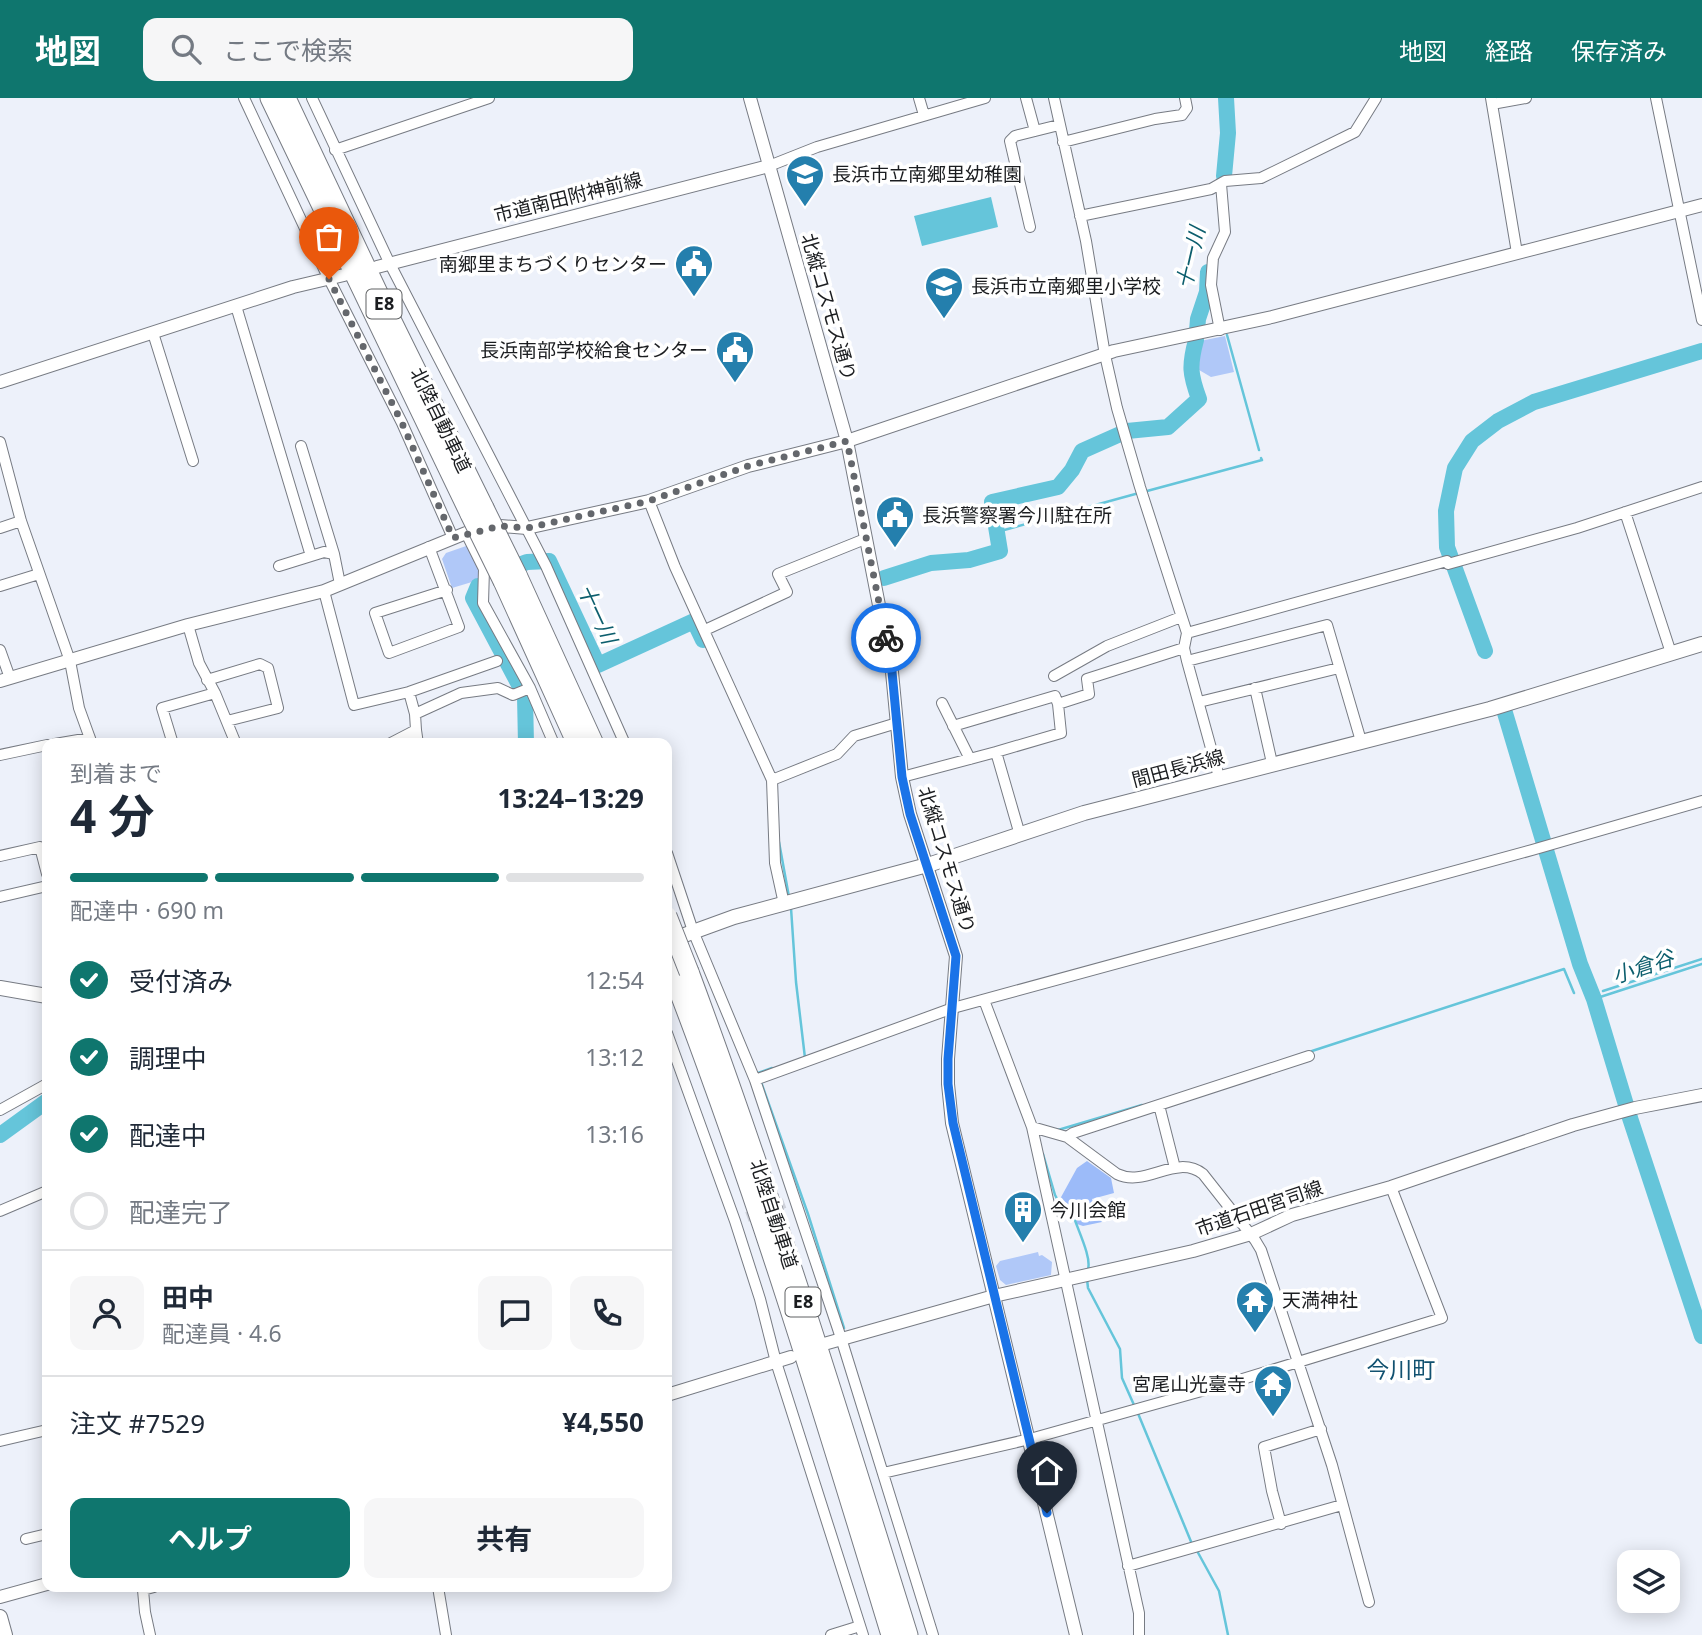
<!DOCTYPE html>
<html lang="ja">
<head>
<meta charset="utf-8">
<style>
  :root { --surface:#fff; --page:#f6f6f7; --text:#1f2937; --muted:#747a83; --line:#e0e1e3; --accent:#0f766e }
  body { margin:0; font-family:"Noto Sans","Noto Sans JP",sans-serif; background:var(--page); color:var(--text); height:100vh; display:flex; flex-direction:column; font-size:26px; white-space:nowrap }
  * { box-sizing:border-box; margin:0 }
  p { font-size:23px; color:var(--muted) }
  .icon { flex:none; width:38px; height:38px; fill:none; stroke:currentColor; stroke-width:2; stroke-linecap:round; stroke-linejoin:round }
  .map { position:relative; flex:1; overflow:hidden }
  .drawer { position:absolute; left:42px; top:640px; width:630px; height:854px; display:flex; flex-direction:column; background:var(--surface); border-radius:14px; box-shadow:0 4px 18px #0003 }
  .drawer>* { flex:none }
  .controls { position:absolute; left:1617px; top:1452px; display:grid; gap:14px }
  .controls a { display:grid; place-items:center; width:63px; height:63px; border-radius:14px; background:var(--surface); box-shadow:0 4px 18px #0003; font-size:35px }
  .pin { position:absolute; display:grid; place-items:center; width:60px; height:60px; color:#fff; margin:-72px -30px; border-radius:50% 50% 50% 0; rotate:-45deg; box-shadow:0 0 7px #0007 }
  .pin .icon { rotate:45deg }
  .courier { position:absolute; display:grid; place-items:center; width:70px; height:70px; margin:-35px; border:5px solid #1a73e8; border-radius:50%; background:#fff; color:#222; box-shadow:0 2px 9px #0007 }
  .summary em { font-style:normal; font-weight:700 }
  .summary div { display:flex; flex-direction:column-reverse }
  .summary { display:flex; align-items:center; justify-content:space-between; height:119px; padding:0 28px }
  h1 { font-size:46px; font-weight:700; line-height:52px }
  .bar { display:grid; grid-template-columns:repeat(4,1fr); gap:10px 7px; align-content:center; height:84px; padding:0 28px }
  .bar i { height:9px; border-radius:5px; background:var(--line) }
  .bar .current { background:var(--accent) }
  .bar p { grid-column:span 4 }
  .line { display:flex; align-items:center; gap:18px; padding:0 28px; border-top:2px solid var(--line) }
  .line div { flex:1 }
  .round { display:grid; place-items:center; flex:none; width:74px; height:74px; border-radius:14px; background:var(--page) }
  ol { padding:0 28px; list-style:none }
  li { display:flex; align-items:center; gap:21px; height:77px }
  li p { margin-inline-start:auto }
  li .icon { padding:7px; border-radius:50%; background:var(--accent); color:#fff; stroke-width:4 }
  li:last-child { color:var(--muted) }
  li i { width:38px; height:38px; border:4px solid var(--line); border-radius:50% }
  .primary-button { display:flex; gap:14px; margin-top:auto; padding:14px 28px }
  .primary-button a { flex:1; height:80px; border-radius:14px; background:var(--accent); color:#fff; font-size:28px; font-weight:700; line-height:80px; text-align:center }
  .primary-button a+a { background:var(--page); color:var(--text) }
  header { display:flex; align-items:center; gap:42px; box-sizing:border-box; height:98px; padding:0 35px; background:var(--accent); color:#fff }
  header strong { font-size:33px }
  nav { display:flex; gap:38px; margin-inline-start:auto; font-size:24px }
  .search { width:490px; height:63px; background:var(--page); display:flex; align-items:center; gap:18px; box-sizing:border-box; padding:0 24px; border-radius:14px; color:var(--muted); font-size:26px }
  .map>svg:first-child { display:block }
  .green { fill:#b0c8f8 }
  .forest { fill:#9cbbf9 }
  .water { fill:#65c5da }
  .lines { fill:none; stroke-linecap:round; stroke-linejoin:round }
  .stream { stroke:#65c5da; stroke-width:2.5 }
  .river { stroke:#65c5da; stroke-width:16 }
  .minor-tunnel { stroke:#ced1d9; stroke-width:10; stroke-dasharray:10 5; stroke-linecap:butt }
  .minor-casing { stroke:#777b83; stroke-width:12 }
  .tertiary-casing { stroke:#777b83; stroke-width:14 }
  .secondary-casing { stroke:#777b83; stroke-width:16 }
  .motorway-casing { stroke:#777b83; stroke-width:21 }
  .minor { stroke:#fff; stroke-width:10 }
  .tertiary { stroke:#fff; stroke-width:12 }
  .secondary { stroke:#fff; stroke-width:14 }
  .motorway { stroke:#fff; stroke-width:19 }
  .motorway-bridge-casing { stroke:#777b83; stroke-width:21; stroke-linecap:butt }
  .motorway-bridge { stroke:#fff; stroke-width:19 }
  .done { stroke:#64676c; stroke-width:7; stroke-dasharray:0 12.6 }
  .route { stroke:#1a73e8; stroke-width:9 }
  .labels { text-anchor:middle; stroke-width:7; stroke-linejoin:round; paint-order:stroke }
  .shield { fill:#fff; stroke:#5f6163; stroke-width:2 }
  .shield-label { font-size:18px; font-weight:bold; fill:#1b1d20 }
  .poi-label { font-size:19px; fill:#1b1d20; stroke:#fff; text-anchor:start }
  .street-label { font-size:19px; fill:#1b1d20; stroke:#fff }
  .water-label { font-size:21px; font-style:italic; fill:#0c5e6d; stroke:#fff }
  .quarter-label { font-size:23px; fill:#115170; stroke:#fff }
</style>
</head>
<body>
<header>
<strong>地図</strong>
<div class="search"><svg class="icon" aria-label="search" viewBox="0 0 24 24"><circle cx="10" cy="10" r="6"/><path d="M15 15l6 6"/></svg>ここで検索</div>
<nav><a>地図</a><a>経路</a><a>保存済み</a></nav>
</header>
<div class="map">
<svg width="1702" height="1537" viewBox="0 0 1702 1537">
  <rect width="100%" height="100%" fill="#edf1fa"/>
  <!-- green -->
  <path class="green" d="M 1225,238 L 1234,274 L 1211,279 L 1194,269 L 1200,243 Z
    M 469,447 L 482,481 L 452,490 L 442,461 L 446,455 Z
    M 1038,1154 L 1039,1158 L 1042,1157 L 1052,1164 L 1051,1177 L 1006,1187 L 1000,1182 L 996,1168 L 1000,1163 Z"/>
  <!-- forest -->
  <path class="forest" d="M 1087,1063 L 1111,1080 L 1114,1095 L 1092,1101 L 1096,1117 L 1102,1124 L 1083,1128 L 1077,1126 L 1072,1109 L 1060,1101 L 1077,1070 Z"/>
  <!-- water -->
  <path class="water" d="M 991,99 L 998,129 L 922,148 L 914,118 Z"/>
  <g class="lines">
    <!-- stream -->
    <path class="stream" d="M 1227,237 L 1259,352
      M 1147,393 L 1262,362 L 1261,360
      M 997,434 L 1139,395
      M 779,744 L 789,799
      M 791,810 L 796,884 L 805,960
      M 1603,893 L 1702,861
      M 1594,901 L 1702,866
      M 1312,953 L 1564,871 L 1574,895
      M 759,978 L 758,975 L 772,970
      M 761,984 L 808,1116 L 844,1230
      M 1058,1032 L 1142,1007
      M 1043,1056 L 1055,1097 L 1060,1106 L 1071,1110 C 1075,1127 1092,1158 1088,1171
      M 1087,1181 L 1088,1190 L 1120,1251 L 1122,1280 L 1134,1307
      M 1137,1313 L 1192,1446
      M 1196,1451 L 1219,1493 L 1228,1537"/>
    <!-- river -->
    <path class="river" d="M 1224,78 L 1228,35 L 1226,0
      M 1197,233 L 1198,221 L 1207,194 L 1208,174
      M 503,473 L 527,464 L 549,463 L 598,567 L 694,523 L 703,542
      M 884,480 L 931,465 L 969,462 L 1000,453 L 992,404 L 1058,389 L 1072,372 L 1082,353 L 1127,333 L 1168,329 L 1199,301 C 1190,276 1189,268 1196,242
      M 478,488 L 473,500 L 525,598 L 526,646
      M 1485,553 L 1447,449 L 1446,413 L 1455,370 L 1472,343 L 1498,323 L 1534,304 L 1702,253
      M 1505,615 L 1580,866 L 1594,901 L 1630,1020 L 1702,1238
      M 0,1037 L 47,1003"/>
    <!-- minor-tunnel -->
    <path class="minor-tunnel" d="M 747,1119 L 785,1105"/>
    <defs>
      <path id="minor" d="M 244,0 L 324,171 L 402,325 L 453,440
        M 312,0 L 389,164 L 546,468 L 625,646
        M 919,0 L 924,17
        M 1026,0 L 1035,33
        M 1054,0 L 1086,143 L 1105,257 L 1117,310 L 1140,389 L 1187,535 L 1184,550 L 1187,563 L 1327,527 L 1361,643
        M 1491,0 L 1517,155
        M 1656,0 L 1702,222
        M 1492,6 L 1526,0
        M 1063,44 L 1155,21 L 1182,17 L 1187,10 L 1185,0
        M 335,52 L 489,0
        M 769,68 L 817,49 L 985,0
        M 1080,118 L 1211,91 L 1225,83 L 1261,80 L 1355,34 L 1376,0
        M 1030,129 L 1010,43 L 1015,38 L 1059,27
        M 236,208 L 311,458
        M 1220,232 L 1211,187 L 1213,160 L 1225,134 L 1221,86
        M 153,235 L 193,363
        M 0,344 L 21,423 L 70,563 L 79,610 L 92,646
        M 301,348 L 334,456 L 340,486
        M 649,403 L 675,469 L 772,682 L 775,765 L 784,806
        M 1625,414 L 1671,555
        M 0,430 L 21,423
        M 466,435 L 484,471 L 483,505 L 530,590 L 554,646
        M 429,449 L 459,529 L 389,555 L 375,515 L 447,492
        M 1448,466 L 1577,430 L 1702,389
        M 279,468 L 324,454 L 334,456
        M 0,488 L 39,476
        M 324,493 L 354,607 L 409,594 L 497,563
        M 188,527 L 199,565 L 215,595 L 236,646
        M 705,532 L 787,494 L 778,476 L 865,441
        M 1187,535 L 1447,463
        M 0,552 L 10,580
        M 1187,563 L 1219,679
        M 1054,578 L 1107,548 L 1181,519
        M 207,582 L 260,566 L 268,570 L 278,610 L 227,623
        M 1255,590 L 1272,665
        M 409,594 L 415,616 L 416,632
        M 1199,604 L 1339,570
        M 942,605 L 970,661
        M 415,616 L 461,595 L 498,590 L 513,597 L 530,590
        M 953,628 L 1055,598 L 1058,606
        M 55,646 L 90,640
        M 173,646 L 162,610 L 215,595
        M 389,646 L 416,632 L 418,646
        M 0,657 L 47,647
        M 902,679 L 996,654
        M 772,682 L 837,656 L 854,638 L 897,625
        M 1020,737 L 996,654 L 1061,635 L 1058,606 L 1089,596 L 1087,581 L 1184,550
        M 667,755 L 693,833 L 755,982 L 841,1240 L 933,1537
        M 0,758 L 40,749 L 47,776
        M 0,799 L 47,788
        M 984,902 L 1032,1029 L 1139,1515 L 1139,1537
        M 667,935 L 735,1123 L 760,1201 L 776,1264 L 863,1537
        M 755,982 L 953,910 L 1532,752 L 1702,703
        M 1159,1007 L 1175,1070
        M 0,1012 L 47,986
        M 1032,1029 L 1067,1039 L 1117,1076 C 1146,1090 1176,1055 1203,1076 L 1255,1142 L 1261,1152 L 1332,1367 L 1369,1504
        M 1067,1039 L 1073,1035 L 1309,958
        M 0,1113 L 47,1093
        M 0,1343 L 47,1332
        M 883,1375 L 1030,1341 L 1223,1287 L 1442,1220 L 1391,1089
        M 1281,1426 L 1272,1393 L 1264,1349 L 1321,1331
        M 26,1441 L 47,1436
        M 1128,1468 L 1342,1407
        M 438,1489 L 446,1537
        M 150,1537 L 145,1514 L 143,1492 L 154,1489
        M 831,1537 L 860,1528"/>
      <path id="tertiary" d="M 750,0 L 847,343 L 892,574 L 902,679 L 910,716 L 956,858 L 948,961 L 948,986 L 952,1025 L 1076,1537
        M 377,169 L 769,68
        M 0,284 L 293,189 L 344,177
        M 0,583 L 188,527 L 324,493 L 466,435 L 500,428 L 527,430 L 649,403 L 748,368 L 847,343 L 1114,253 L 1272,219 L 1702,107
        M 824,1246 L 994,1198 L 1193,1153 L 1251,1136 L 1292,1117 L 1391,1089 L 1573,1027 L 1635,1010 L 1702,997
        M 667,1297 L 791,1259
        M 0,1499 L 47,1486"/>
      <path id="secondary" d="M 668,843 L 734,819 L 931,766 L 1084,715 L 1490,611 L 1702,546
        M 0,890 L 47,898
        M 0,1519 L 5,1537"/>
      <path id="motorway" d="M 270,0 L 470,416
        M 286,0 L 379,197 L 484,410
        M 517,477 L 594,646
        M 503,483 L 577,646
        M 667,862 C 753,1083 822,1310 891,1537
        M 689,874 C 770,1092 839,1315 908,1537"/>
    </defs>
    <!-- minor casing -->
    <use href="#minor" class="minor-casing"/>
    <!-- tertiary casing -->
    <use href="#tertiary" class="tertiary-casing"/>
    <!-- secondary casing -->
    <use href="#secondary" class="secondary-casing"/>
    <!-- motorway casing -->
    <use href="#motorway" class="motorway-casing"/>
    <!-- minor -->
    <use href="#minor" class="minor"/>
    <!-- tertiary -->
    <use href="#tertiary" class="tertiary"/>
    <!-- secondary -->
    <use href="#secondary" class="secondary"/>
    <!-- motorway -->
    <use href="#motorway" class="motorway"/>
    <defs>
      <path id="motorway-bridge" d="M 484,410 L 517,477
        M 470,416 L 503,483
        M 667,818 L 689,874"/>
    </defs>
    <!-- motorway-bridge casing -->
    <use href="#motorway-bridge" class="motorway-bridge-casing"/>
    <!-- motorway-bridge -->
    <use href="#motorway-bridge" class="motorway-bridge"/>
  </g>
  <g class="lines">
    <!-- done -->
    <path class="done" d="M 329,181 L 402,325 L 453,440 L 500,428 L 527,430 L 649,403 L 748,368 L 847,343 L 886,540"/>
    <!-- route -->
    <path class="route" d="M 886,540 L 892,574 L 902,679 L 910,716 L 956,858 L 948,961 L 948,986 L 953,1025 L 1047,1415"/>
  </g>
  <!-- icons -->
  <defs>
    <symbol id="school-pin" viewBox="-11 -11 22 30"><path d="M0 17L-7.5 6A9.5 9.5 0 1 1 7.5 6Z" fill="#247fad" stroke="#fff"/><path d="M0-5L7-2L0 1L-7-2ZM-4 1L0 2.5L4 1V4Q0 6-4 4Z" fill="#fff"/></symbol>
    <symbol id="civic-pin" viewBox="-11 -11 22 30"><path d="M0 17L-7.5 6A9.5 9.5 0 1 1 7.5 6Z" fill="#247fad" stroke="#fff"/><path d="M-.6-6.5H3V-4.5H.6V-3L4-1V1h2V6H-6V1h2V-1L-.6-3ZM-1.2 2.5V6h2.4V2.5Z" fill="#fff"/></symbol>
    <symbol id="building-pin" viewBox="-11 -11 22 30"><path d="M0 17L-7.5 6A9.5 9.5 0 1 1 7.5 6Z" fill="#247fad" stroke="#fff"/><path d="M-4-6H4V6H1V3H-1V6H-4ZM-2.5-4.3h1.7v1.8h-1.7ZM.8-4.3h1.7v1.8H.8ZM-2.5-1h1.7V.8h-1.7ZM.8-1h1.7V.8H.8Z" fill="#fff"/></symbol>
    <symbol id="temple-pin" viewBox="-11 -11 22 30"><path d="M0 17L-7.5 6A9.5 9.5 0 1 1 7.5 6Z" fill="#247fad" stroke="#fff"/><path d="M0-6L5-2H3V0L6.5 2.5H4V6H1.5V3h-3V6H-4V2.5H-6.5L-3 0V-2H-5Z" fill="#fff"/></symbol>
  </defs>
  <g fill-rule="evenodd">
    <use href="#school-pin" x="783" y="54" width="44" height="60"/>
    <use href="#civic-pin" x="672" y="144" width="44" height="60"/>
    <use href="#school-pin" x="922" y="166" width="44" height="60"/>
    <use href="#civic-pin" x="713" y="230" width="44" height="60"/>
    <use href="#civic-pin" x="873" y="395" width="44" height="60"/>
    <use href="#building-pin" x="1001" y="1090" width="44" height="60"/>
    <use href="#temple-pin" x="1233" y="1180" width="44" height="60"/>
    <use href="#temple-pin" x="1251" y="1264" width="44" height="60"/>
  </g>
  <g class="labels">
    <!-- shield labels -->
    <g class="shield">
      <rect x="366.5" y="191.5" width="35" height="29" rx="5"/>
      <rect x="785.5" y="1189.5" width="35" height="29" rx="5"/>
    </g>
    <g class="shield-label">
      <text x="384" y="212">E8</text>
      <text x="803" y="1210">E8</text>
    </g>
    <!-- poi labels -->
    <g class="poi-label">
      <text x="832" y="83">長浜市立南郷里幼稚園</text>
      <text x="667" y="173" text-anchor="end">南郷里まちづくりセンター</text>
      <text x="971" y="195">長浜市立南郷里小学校</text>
      <text x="708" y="259" text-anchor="end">長浜南部学校給食センター</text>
      <text x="922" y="424">長浜警察署今川駐在所</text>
      <text x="1050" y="1119">今川会館</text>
      <text x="1282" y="1209">天満神社</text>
      <text x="1246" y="1293" text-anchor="end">宮尾山光臺寺</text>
    </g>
    <!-- street labels -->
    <g class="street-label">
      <text transform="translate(568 99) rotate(-14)" y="7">市道南田附神前線</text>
      <text transform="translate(829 209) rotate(74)" y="7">北縦コスモス通り</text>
      <text transform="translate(441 322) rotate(64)" y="7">北陸自動車道</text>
      <text transform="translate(1178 670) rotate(-15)" y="7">間田長浜線</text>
      <text transform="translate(947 762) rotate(73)" y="7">北縦コスモス通り</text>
      <text transform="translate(1259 1110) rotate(-19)" y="7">市道石田宮司線</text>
      <text transform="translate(774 1116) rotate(72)" y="7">北陸自動車道</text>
    </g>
    <!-- water labels -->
    <g class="water-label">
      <text transform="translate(1191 160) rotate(-77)" y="7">十一川</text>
      <text transform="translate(597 516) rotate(65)" y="7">十一川</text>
      <text transform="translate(1643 869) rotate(-18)" y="7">小倉谷</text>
    </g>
    <!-- quarter labels -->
    <g class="quarter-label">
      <text x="1401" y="1280">今川町</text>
    </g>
  </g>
</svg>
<div class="controls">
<a><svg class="icon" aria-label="layers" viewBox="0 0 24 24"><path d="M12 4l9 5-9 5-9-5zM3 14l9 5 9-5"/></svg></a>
</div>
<div class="pin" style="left:329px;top:181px;background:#ea580c"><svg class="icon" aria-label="bag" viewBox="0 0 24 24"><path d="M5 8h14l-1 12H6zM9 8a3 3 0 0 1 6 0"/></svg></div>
<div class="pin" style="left:1047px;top:1415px;background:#1f2937"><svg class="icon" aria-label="home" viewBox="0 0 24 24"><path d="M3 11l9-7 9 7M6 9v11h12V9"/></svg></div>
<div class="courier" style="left:886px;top:540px"><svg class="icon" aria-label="bike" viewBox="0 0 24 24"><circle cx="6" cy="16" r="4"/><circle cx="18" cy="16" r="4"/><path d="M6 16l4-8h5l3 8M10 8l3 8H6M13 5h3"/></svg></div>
<section class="drawer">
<div class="summary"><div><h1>4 分</h1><p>到着まで</p></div><em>13:24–13:29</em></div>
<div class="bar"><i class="current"></i><i class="current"></i><i class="current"></i><i></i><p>配達中 · 690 m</p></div>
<ol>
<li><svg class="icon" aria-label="check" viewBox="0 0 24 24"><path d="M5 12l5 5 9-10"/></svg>受付済み<p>12:54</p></li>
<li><svg class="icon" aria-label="check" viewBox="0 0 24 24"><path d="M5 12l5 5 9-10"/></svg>調理中<p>13:12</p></li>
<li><svg class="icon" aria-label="check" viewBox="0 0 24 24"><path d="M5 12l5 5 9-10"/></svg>配達中<p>13:16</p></li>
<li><i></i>配達完了</li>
</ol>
<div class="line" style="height:126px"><a class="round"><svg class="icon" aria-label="person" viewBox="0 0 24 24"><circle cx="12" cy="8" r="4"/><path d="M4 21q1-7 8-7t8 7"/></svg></a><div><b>田中</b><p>配達員 · 4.6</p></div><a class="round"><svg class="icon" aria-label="chat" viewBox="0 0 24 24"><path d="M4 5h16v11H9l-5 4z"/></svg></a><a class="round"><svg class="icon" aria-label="phone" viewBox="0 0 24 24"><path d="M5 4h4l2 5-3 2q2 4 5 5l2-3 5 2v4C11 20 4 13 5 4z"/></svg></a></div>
<div class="line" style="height:91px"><div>注文 #7529</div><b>¥4,550</b></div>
<div class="primary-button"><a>ヘルプ</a><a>共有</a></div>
</section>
</div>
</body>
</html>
